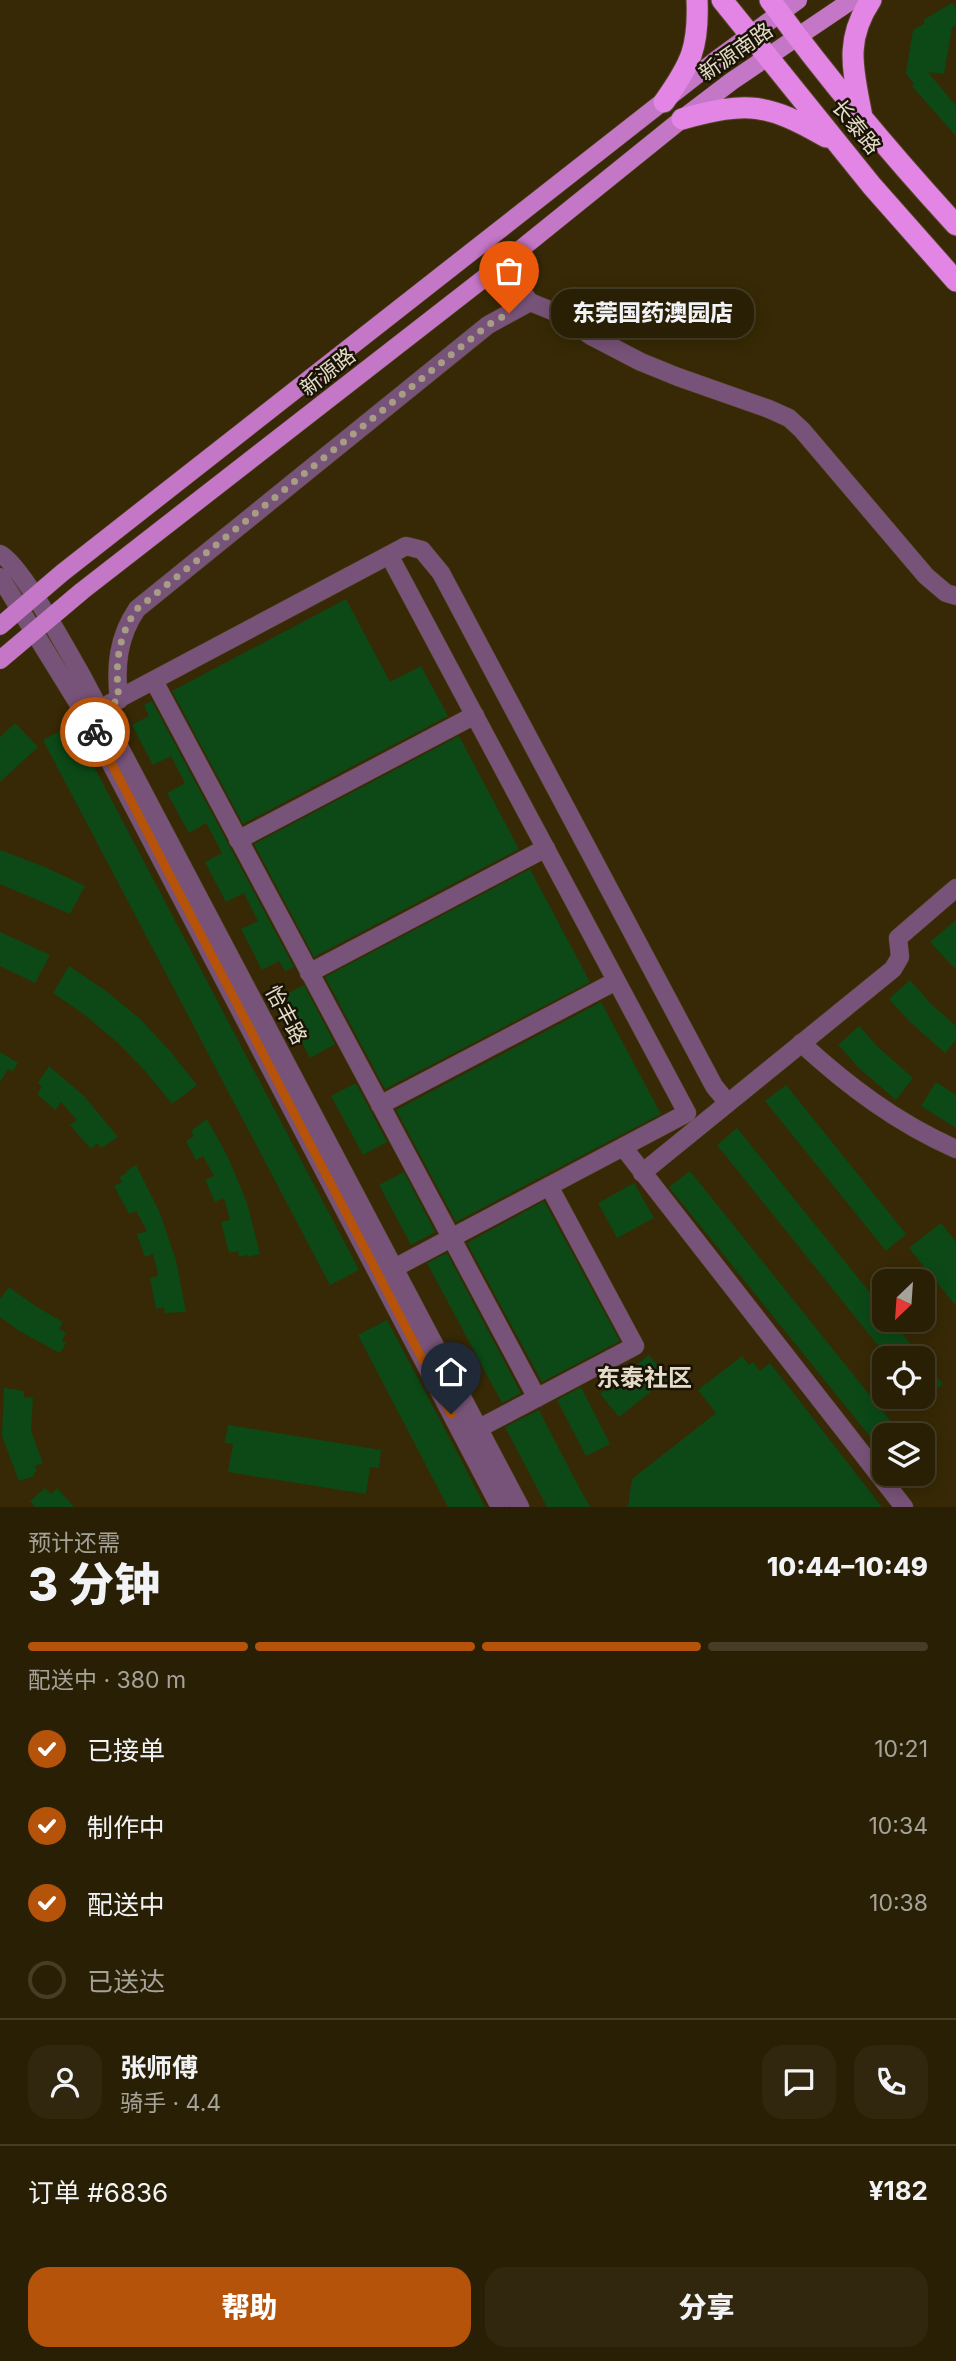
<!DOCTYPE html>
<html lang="zh">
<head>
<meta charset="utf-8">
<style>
  :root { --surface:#291f04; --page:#31270e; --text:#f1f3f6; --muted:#a5a29a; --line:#453d26; --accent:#b45309 }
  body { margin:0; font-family:Inter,"Noto Sans SC",sans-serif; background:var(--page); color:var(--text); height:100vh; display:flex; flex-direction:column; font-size:26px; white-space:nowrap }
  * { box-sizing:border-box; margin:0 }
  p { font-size:23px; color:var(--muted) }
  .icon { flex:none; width:38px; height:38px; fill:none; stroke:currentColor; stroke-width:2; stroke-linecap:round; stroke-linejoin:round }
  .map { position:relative; height:1507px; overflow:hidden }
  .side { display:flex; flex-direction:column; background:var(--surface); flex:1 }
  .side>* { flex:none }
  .needle { width:46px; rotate:205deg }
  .buttons { position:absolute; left:872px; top:1269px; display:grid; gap:14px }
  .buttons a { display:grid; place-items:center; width:63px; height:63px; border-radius:14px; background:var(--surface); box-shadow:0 4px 18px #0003,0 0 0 2px var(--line); font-size:35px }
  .pin { position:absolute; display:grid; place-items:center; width:60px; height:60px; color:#fff; margin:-72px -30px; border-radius:50% 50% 50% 0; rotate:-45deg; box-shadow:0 0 7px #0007 }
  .pin .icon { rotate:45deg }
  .courier { position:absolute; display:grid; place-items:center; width:70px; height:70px; margin:-35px; border:5px solid #b45309; border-radius:50%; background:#fff; color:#222; box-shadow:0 2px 9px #0007 }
  .bubble { position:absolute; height:49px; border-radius:21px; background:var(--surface); box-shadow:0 4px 18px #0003,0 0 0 2px var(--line); font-size:23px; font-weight:800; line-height:49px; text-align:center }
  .overview em { font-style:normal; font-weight:800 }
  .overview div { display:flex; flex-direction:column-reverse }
  .overview { display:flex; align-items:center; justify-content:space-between; height:119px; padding:0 28px }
  h1 { font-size:46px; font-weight:800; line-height:52px }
  .bar { display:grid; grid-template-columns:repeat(4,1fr); gap:10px 7px; align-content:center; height:84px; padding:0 28px }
  .bar i { height:9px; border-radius:5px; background:var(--line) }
  .bar .active { background:var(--accent) }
  .bar p { grid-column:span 4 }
  .line { display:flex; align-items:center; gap:18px; padding:0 28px; border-top:2px solid var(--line) }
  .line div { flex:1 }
  .round { display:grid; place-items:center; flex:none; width:74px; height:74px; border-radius:21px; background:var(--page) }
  ol { padding:0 28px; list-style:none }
  li { display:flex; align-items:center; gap:21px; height:77px }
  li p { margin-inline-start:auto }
  li .icon { padding:7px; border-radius:50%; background:var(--accent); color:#fff; stroke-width:4 }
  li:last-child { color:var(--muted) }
  li i { width:38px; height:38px; border:4px solid var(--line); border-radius:50% }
  .cta { display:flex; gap:14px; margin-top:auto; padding:14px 28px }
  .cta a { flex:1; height:80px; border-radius:21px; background:var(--accent); color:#fff; font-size:28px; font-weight:800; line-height:80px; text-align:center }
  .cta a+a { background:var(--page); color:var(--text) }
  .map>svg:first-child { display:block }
  .building { fill:#0c4917 }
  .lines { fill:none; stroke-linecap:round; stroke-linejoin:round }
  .minor-casing { stroke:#534524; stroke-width:19 }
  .major-casing { stroke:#534524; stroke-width:19 }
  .highway-casing { stroke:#534524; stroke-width:23 }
  .minor { stroke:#785379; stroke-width:18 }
  .major { stroke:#c477c6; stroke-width:18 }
  .highway { stroke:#e285e5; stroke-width:21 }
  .done { stroke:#a79d84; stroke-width:7; stroke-dasharray:0 12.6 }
  .route { stroke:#b45309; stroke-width:9 }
  .labels { text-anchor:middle; stroke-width:5; stroke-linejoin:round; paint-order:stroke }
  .street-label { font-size:21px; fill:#e4dbc8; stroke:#191305 }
  .quarter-label { font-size:24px; font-weight:bold; fill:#e4dbc8; stroke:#191305 }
</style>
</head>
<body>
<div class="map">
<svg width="956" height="1507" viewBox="0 0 956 1507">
  <rect width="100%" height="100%" fill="#372905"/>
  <!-- building -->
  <path class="building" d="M 952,3 L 956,9 L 956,25 L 952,27 L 944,74 L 928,72 L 956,106 L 956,136 L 912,86 L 914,84 L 906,73 L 913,30 L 925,23 L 923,20 Z
    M 346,599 L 390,682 L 421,666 L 448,716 L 243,824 L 172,691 Z
    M 152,701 L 294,967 L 285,971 L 279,961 L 262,970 L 241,929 L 258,921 L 244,893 L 226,902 L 205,862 L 222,853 L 212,834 L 206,823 L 189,833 L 167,793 L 185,783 L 171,756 L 153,765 L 132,725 L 149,716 L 144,705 Z
    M 15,723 L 38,747 L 0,782 L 0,737 Z
    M 72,725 L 359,1270 L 330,1285 L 43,740 Z
    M 459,736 L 519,849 L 314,957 L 254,844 Z
    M 0,850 L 45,867 L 85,886 L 70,914 L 0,884 Z
    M 530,869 L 590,982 L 385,1089 L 325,977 Z
    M 956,920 L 956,970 L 930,942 Z
    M 0,932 L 50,955 L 35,983 L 0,966 Z
    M 69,966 L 106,991 L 140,1019 L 170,1051 L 197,1085 L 172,1104 L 146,1072 L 118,1043 L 86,1016 L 53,993 Z
    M 910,980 L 930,1003 L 956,1026 L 956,1040 L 945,1053 L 910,1022 L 889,999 Z
    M 304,985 L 335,1044 L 310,1058 L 279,998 Z
    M 601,1002 L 661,1114 L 456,1222 L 396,1110 Z
    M 859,1026 L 879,1048 L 913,1078 L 896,1100 L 859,1068 L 838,1045 Z
    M 0,1052 L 18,1063 L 13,1071 L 8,1069 L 0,1082 Z
    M 49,1066 L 84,1096 L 118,1137 L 101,1148 L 97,1143 L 91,1149 L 70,1125 L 77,1120 L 61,1102 L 55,1110 L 37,1094 L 42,1087 L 38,1083 Z
    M 936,1082 L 956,1095 L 956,1128 L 921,1106 Z
    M 356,1083 L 387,1142 L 363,1155 L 331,1096 Z
    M 786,1085 L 906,1234 L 886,1251 L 765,1101 Z
    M 207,1119 L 228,1157 L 247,1203 L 260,1254 L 248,1257 L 248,1255 L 239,1257 L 238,1251 L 229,1253 L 221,1222 L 230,1220 L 224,1198 L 215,1202 L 205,1180 L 214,1176 L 203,1156 L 196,1160 L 186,1141 L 194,1136 L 191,1131 Z
    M 737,1128 L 884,1310 L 884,1320 L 891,1320 L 922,1358 L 888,1358 L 783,1227 L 717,1145 Z
    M 136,1165 L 160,1213 L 176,1260 L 186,1312 L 165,1313 L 164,1307 L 156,1309 L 150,1278 L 158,1276 L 156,1265 L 153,1254 L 145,1257 L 137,1234 L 147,1231 L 136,1211 L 129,1214 L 114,1186 L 122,1182 L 119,1177 L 127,1173 L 126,1171 Z
    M 690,1171 L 892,1423 L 872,1439 L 669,1187 Z
    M 404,1172 L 435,1232 L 411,1245 L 379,1185 Z
    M 634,1183 L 654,1218 L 617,1238 L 598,1203 Z
    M 544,1201 L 620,1341 L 542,1382 L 467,1243 Z
    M 941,1223 L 956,1242 L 956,1306 L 909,1248 Z
    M 447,1253 L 521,1393 L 502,1403 L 427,1263 Z
    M 9,1287 L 37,1307 L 63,1322 L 59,1329 L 66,1333 L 62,1340 L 66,1343 L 60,1353 L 19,1331 L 0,1317 L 0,1299 Z
    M 387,1320 L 458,1454 L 485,1507 L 448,1507 L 432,1477 L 358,1335 Z
    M 649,1355 L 668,1378 L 619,1417 L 600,1394 Z
    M 742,1356 L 749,1365 L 753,1362 L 760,1371 L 770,1363 L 882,1507 L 628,1507 L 632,1479 L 716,1413 L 698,1390 Z
    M 922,1359 L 943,1384 L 922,1400 Z
    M 581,1387 L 610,1444 L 586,1456 L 557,1400 Z
    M 4,1388 L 24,1391 L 24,1397 L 33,1398 L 31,1431 L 43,1463 L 35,1466 L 37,1472 L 33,1473 L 35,1476 L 19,1481 L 2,1436 Z
    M 539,1410 L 573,1476 L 590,1507 L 547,1507 L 505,1427 Z
    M 228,1425 L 381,1450 L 379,1468 L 370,1467 L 366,1494 L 228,1472 L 233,1444 L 225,1443 Z
    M 45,1488 L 51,1494 L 57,1488 L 74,1507 L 35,1507 L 30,1501 Z"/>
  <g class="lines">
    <defs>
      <path id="minor" d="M 501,265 L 530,302 L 562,315 L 591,336 L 641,362 L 678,377 L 769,409 L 789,418 L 802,430 L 926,576 L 946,593 L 956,596
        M 0,554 C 21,564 68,652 82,676 L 520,1507
        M 0,577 L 86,716 L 500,1507
        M 154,681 L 537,1398
        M 119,700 C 115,666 118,637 137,609 L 488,325 L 530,302
        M 90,714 L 406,546 L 422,550 L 441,573 L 714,1086 L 727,1102
        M 238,840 L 475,715
        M 309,973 L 546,848
        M 801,1043 C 848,1086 897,1123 956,1149
        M 380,1105 L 616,981
        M 623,1147 L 904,1507
        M 642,1173 L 893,969 L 900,957 L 898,938 L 956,888
        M 385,1273 L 687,1113 L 389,555
        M 470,1433 L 635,1346 L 549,1186"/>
      <path id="major" d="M 0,626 L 62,573 L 716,60 L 798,0
        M 0,660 L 82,591 L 501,265 L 682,119 L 732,81 L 852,0"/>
      <path id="highway" d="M 722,0 L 872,186 L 956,281
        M 770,0 C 828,79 890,153 956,225
        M 664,102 C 691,64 699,47 697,0
        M 862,117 C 854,72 843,42 871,0
        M 682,119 C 748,101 767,103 826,137"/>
    </defs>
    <!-- minor casing -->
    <use href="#minor" class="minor-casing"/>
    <!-- major casing -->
    <use href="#major" class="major-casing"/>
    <!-- highway casing -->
    <use href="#highway" class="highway-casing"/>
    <!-- minor -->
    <use href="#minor" class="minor"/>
    <!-- major -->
    <use href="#major" class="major"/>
    <!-- highway -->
    <use href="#highway" class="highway"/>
  </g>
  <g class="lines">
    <!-- done -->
    <path class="done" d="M 95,732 L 86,716 L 119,700 C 115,666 117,637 137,609 L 488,325 L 509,313"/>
    <!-- route -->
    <path class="route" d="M 95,732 L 451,1414"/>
  </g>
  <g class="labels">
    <!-- street labels -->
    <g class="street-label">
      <text transform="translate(736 52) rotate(-35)" y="7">新源南路</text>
      <text transform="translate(856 127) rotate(51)" y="7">长泰路</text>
      <text transform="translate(328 372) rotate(-38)" y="7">新源路</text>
      <text transform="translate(286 1015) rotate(62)" y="7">怡丰路</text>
    </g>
    <!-- quarter labels -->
    <g class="quarter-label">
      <text x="644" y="1386">东泰社区</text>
    </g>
  </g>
</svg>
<div class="buttons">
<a><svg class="needle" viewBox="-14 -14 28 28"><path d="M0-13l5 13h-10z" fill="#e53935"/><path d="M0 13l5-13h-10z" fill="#a5a29a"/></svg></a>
<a><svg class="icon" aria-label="locate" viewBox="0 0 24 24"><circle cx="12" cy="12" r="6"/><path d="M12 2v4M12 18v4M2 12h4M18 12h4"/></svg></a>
<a><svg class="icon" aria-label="layers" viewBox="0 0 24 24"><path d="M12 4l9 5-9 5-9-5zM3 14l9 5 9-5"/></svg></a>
</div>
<div class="pin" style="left:509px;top:313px;background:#ea580c"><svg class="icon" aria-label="bag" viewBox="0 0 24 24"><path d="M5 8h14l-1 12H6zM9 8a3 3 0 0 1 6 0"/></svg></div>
<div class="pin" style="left:451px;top:1414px;background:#1f2937"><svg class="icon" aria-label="home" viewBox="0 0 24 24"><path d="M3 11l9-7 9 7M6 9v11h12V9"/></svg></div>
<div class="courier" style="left:95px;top:732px"><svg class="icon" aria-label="bike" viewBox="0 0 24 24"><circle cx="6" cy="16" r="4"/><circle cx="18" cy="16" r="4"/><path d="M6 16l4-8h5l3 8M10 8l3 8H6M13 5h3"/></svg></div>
<div class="bubble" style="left:551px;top:289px;width:203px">东莞国药澳园店</div>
</div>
<section class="side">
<div class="overview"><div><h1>3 分钟</h1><p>预计还需</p></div><em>10:44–10:49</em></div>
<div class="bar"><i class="active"></i><i class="active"></i><i class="active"></i><i></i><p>配送中 · 380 m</p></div>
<ol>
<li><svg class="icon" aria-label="check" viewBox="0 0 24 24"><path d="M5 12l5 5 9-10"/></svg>已接单<p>10:21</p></li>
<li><svg class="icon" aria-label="check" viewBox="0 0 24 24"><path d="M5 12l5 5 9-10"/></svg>制作中<p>10:34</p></li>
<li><svg class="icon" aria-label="check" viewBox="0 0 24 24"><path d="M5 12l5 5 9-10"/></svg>配送中<p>10:38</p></li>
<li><i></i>已送达</li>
</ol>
<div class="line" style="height:126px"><a class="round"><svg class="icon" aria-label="person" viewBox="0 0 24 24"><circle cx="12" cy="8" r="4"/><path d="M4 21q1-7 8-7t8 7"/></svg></a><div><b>张师傅</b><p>骑手 · 4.4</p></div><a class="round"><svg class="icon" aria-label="chat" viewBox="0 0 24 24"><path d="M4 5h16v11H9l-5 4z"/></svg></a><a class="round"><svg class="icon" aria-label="phone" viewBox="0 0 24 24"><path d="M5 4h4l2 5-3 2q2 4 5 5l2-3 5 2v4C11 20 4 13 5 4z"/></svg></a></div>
<div class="line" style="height:91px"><div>订单 #6836</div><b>¥182</b></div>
<div class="cta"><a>帮助</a><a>分享</a></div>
</section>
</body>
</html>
